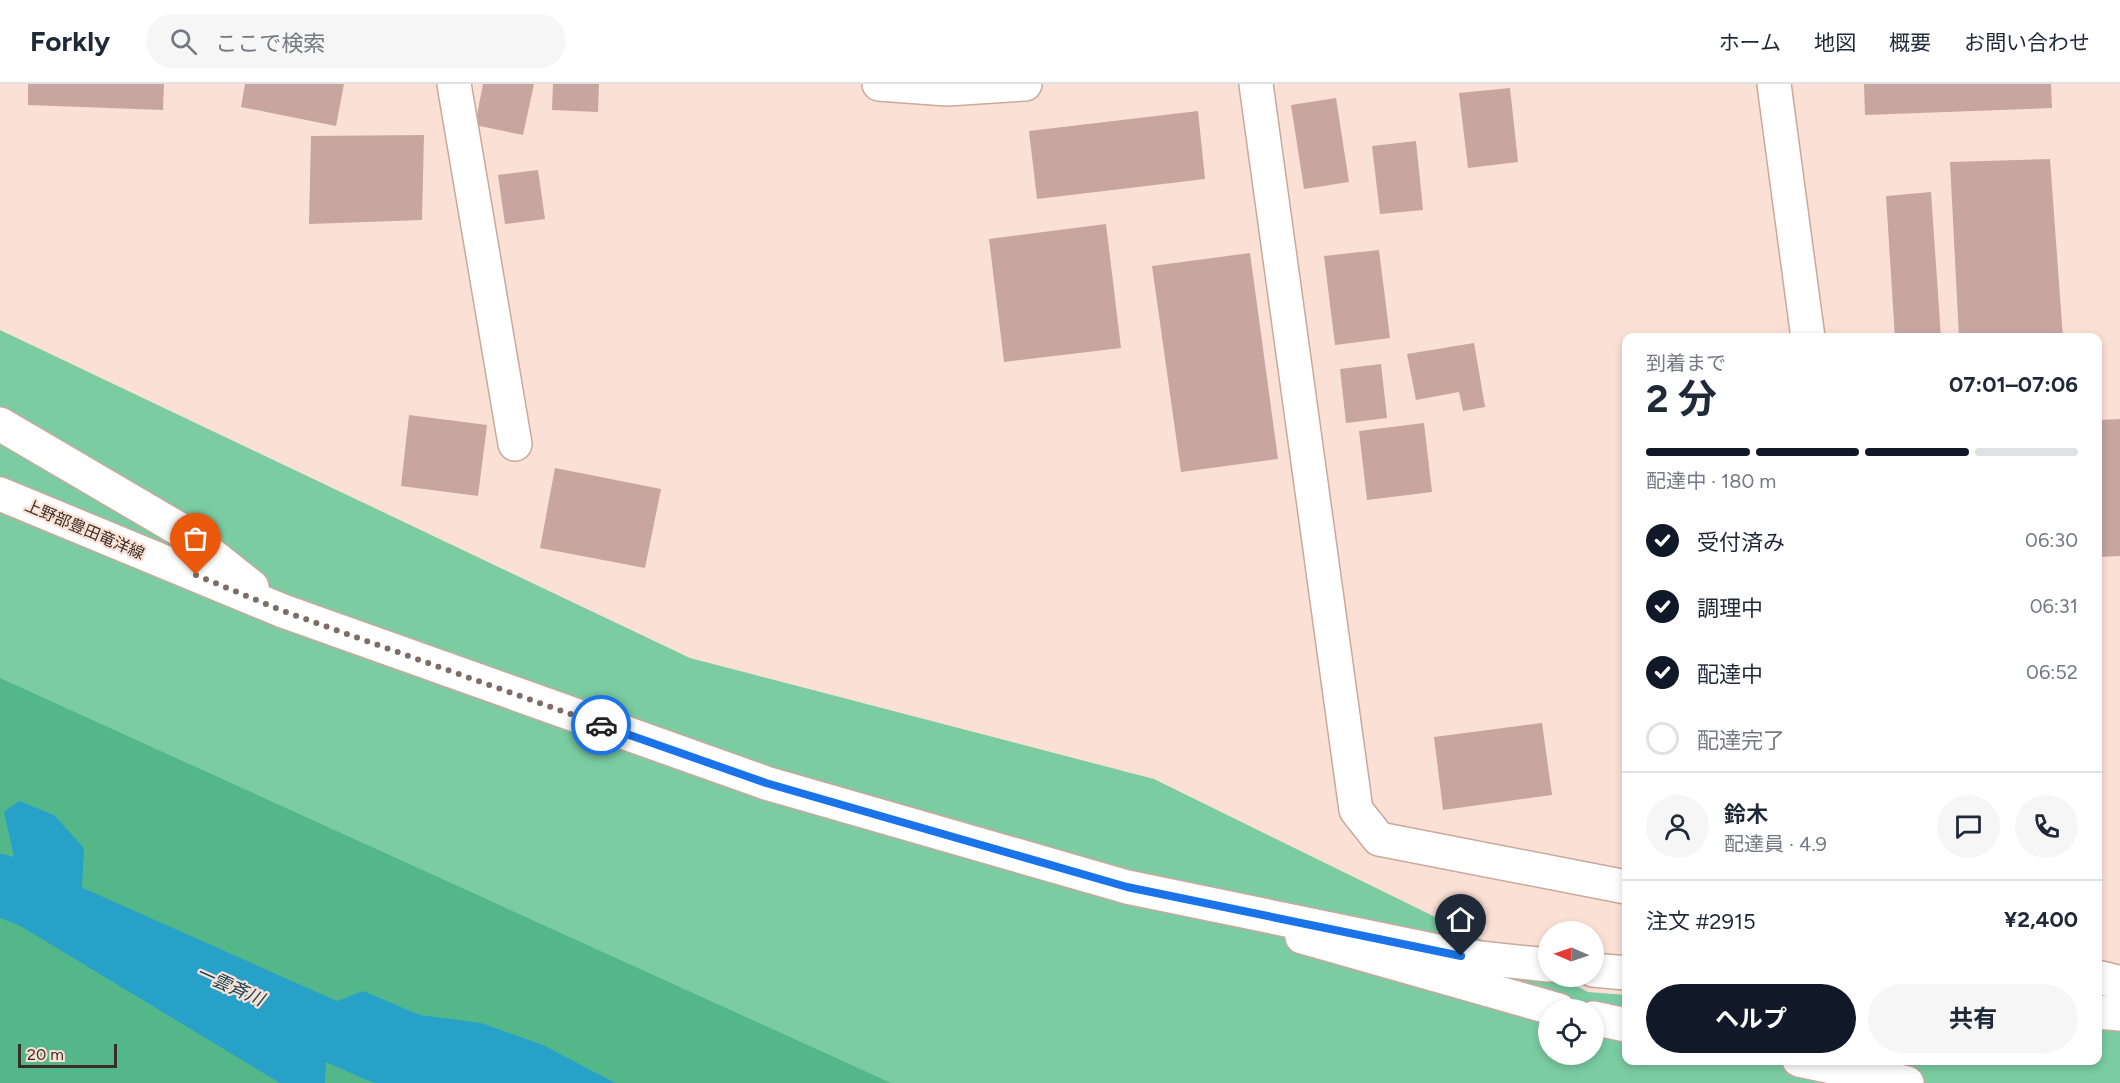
<!DOCTYPE html>
<html lang="ja">
<head>
<meta charset="utf-8">
<style>
  :root { --surface:#fff; --page:#f6f6f7; --text:#1f2937; --muted:#747a83; --line:#e0e1e3; --accent:#111827 }
  body { margin:0; font-family:Figtree,"Noto Sans JP",sans-serif; background:var(--page); color:var(--text); height:100vh; display:flex; flex-direction:column; font-size:22px; white-space:nowrap }
  * { box-sizing:border-box; margin:0 }
  p { font-size:20px; color:var(--muted) }
  .icon { flex:none; width:33px; height:33px; fill:none; stroke:currentColor; stroke-width:2; stroke-linecap:round; stroke-linejoin:round }
  .map { position:relative; flex:1; overflow:hidden }
  .sheet { position:absolute; left:1622px; top:249px; width:480px; height:732px; display:flex; flex-direction:column; background:var(--surface); border-radius:12px; box-shadow:0 3px 9px #0003 }
  .sheet>* { flex:none }
  .needle { width:39px; rotate:272deg }
  .controls { position:absolute; left:1538px; top:837px; display:grid; gap:12px }
  .controls a { display:grid; place-items:center; width:66px; height:66px; border-radius:50%; background:var(--surface); box-shadow:0 3px 9px #0003; font-size:30px }
  .scale { position:absolute; left:18px; bottom:15px; width:99px; box-sizing:border-box; padding-left:6px; border:3px solid #3a2d28; border-top:0; font-size:16px; line-height:21px; white-space:nowrap; color:#3a2d28; -webkit-text-stroke:4px #fbe0d5; paint-order:stroke }
  .pin { position:absolute; display:grid; place-items:center; width:51px; height:51px; color:#fff; margin:-62px -26px; border-radius:50% 50% 50% 0; rotate:-45deg; box-shadow:0 0 6px #0007 }
  .pin .icon { rotate:45deg }
  .courier { position:absolute; display:grid; place-items:center; width:60px; height:60px; margin:-30px; border:4px solid #1a73e8; border-radius:50%; background:#fff; color:#222; box-shadow:0 2px 8px #0007 }
  .summary em { font-style:normal; font-weight:700 }
  .summary div { display:flex; flex-direction:column-reverse }
  .summary { display:flex; align-items:center; justify-content:space-between; height:102px; padding:0 24px }
  h1 { font-size:39px; font-weight:700; line-height:45px }
  .bar { display:grid; grid-template-columns:repeat(4,1fr); gap:9px 6px; align-content:center; height:72px; padding:0 24px }
  .bar i { height:8px; border-radius:4px; background:var(--line) }
  .bar .active { background:var(--accent) }
  .bar p { grid-column:span 4 }
  .line { display:flex; align-items:center; gap:15px; padding:0 24px; border-top:2px solid var(--line) }
  .line div { flex:1 }
  .round { display:grid; place-items:center; flex:none; width:63px; height:63px; border-radius:32px; background:var(--page) }
  ol { padding:0 24px; list-style:none }
  li { display:flex; align-items:center; gap:18px; height:66px }
  li p { margin-inline-start:auto }
  li .icon { padding:6px; border-radius:50%; background:var(--accent); color:#fff; stroke-width:4 }
  li:last-child { color:var(--muted) }
  li i { width:33px; height:33px; border:3px solid var(--line); border-radius:50% }
  .primary-button { display:flex; gap:12px; margin-top:auto; padding:12px 24px }
  .primary-button a { flex:1; height:69px; border-radius:36px; background:var(--accent); color:#fff; font-size:24px; font-weight:700; line-height:69px; text-align:center }
  .primary-button a+a { background:var(--page); color:var(--text) }
  header { display:flex; align-items:center; gap:36px; box-sizing:border-box; height:84px; padding:0 30px; background:var(--surface); border-bottom:2px solid var(--line) }
  header strong { font-size:28px }
  nav { display:flex; gap:33px; margin-inline-start:auto; font-size:21px }
  .search { width:420px; height:54px; background:var(--page); display:flex; align-items:center; gap:15px; box-sizing:border-box; padding:0 21px; border-radius:33px; color:var(--muted); font-size:22px }
  .map>svg:first-child { display:block }
  .green { fill:#7bcca3; fill-rule:evenodd }
  .forest { fill:#54b789 }
  .water { fill:#28a1c9 }
  .lines { fill:none; stroke-linecap:round; stroke-linejoin:round }
  .river { stroke:#28a1c9; stroke-width:60 }
  .building { fill:#c8a5a0 }
  .street-casing { stroke:#c9a99c; stroke-width:36 }
  .secondary-casing { stroke:#c9a99c; stroke-width:36 }
  .street { stroke:#fff; stroke-width:33 }
  .secondary { stroke:#fff; stroke-width:33 }
  .done { stroke:#7e6c65; stroke-width:6; stroke-dasharray:0 10.8 }
  .route { stroke:#1a73e8; stroke-width:8 }
  .labels { text-anchor:middle; stroke-width:4.5; stroke-linejoin:round; paint-order:stroke }
  .street-label { font-size:16px; fill:#3a2d28; stroke:#fbe0d5 }
  .water-label { font-size:18px; font-style:italic; fill:#154556; stroke:#fbe0d5 }
</style>
</head>
<body>
<header>
<strong>Forkly</strong>
<div class="search"><svg class="icon" aria-label="search" viewBox="0 0 24 24"><circle cx="10" cy="10" r="6"/><path d="M15 15l6 6"/></svg>ここで検索</div>
<nav><a>ホーム</a><a>地図</a><a>概要</a><a>お問い合わせ</a></nav>
</header>
<div class="map">
<svg width="2120" height="999" viewBox="0 0 2120 999">
  <rect width="100%" height="100%" fill="#fbe0d5"/>
  <!-- green -->
  <path class="green" d="M 0,246 L 690,574 L 1154,695 L 1588,908 L 1626,911 L 1626,976 L 2097,976 L 2097,944 L 2120,946 L 2120,999 L 0,999 ZM 1548,926 L 1593,926 L 1593,970 L 1548,970 Z"/>
  <!-- forest -->
  <path class="forest" d="M 0,594 L 891,999 L 0,999 Z"/>
  <!-- water -->
  <path class="water" d="M 19,717 L 54,731 L 84,764 L 82,804 L 278,946 L 324,922 L 363,907 L 420,931 L 481,939 L 543,961 L 615,999 L 398,999 L 356,976 L 326,976 L 325,999 L 280,999 L 17,840 L 0,834 L 0,787 L 19,795 L 4,728 Z"/>
  <g class="lines">
    <!-- river -->
    <path class="river" d="M 0,800 L 373,966 L 463,999"/>
  </g>
  <!-- building -->
  <path class="building" d="M 28,0 L 164,0 L 163,26 L 28,21 Z
    M 245,0 L 344,0 L 336,42 L 241,23 Z
    M 483,0 L 534,0 L 523,51 L 475,41 Z
    M 553,0 L 599,0 L 598,28 L 552,26 Z
    M 1864,0 L 2051,0 L 2052,24 L 1865,31 Z
    M 1510,4 L 1518,78 L 1468,84 L 1459,9 Z
    M 1336,14 L 1349,98 L 1304,105 L 1291,21 Z
    M 1198,27 L 1205,95 L 1037,115 L 1029,47 Z
    M 424,51 L 422,136 L 309,140 L 311,52 Z
    M 1416,57 L 1423,126 L 1380,130 L 1372,62 Z
    M 2050,75 L 2063,254 L 1959,254 L 1950,78 Z
    M 538,86 L 545,135 L 505,140 L 498,91 Z
    M 1931,108 L 1941,254 L 1895,254 L 1886,112 Z
    M 1106,140 L 1121,264 L 1004,278 L 989,155 Z
    M 1379,166 L 1390,254 L 1335,261 L 1324,172 Z
    M 1250,169 L 1278,375 L 1181,388 L 1152,182 Z
    M 1474,259 L 1485,323 L 1463,327 L 1459,308 L 1416,316 L 1407,270 Z
    M 1381,280 L 1387,334 L 1346,339 L 1340,285 Z
    M 409,331 L 487,341 L 478,412 L 401,402 Z
    M 2120,335 L 2120,472 L 2097,473 L 2097,336 Z
    M 1424,339 L 1432,408 L 1367,416 L 1359,347 Z
    M 555,384 L 661,405 L 645,484 L 540,464 Z
    M 1542,639 L 1552,711 L 1443,726 L 1434,653 Z"/>
  <g class="lines">
    <defs>
      <path id="street" d="M 454,0 L 515,360
        M 879,0 L 947,5 L 1025,0
        M 1256,0 L 1356,726 L 1379,755 L 1626,803
        M 1774,0 L 1808,254
        M 1302,853 L 1559,926
        M 2097,893 L 2114,897 L 2120,902
        M 1593,934 L 1626,941
        M 1799,976 L 1907,999"/>
      <path id="secondary" d="M 0,340 L 179,445 L 252,503
        M 0,410 L 283,527 L 766,699 L 1127,803 L 1461,872 L 1548,881
        M 1593,886 L 1626,889
        M 2097,928 L 2120,930"/>
    </defs>
    <!-- street casing -->
    <use href="#street" class="street-casing"/>
    <!-- secondary casing -->
    <use href="#secondary" class="secondary-casing"/>
    <!-- street -->
    <use href="#street" class="street"/>
    <!-- secondary -->
    <use href="#secondary" class="secondary"/>
  </g>
  <g class="lines">
    <!-- done -->
    <path class="done" d="M 196,491 L 283,527 L 601,641"/>
    <!-- route -->
    <path class="route" d="M 601,641 L 766,699 L 1127,803 L 1461,872"/>
  </g>
  <g class="labels">
    <!-- street labels -->
    <g class="street-label">
      <text transform="translate(85 445) rotate(23)" y="6">上野部豊田竜洋線</text>
    </g>
    <!-- water labels -->
    <g class="water-label">
      <text transform="translate(230 902) rotate(24)" y="6">一雲斉川</text>
    </g>
  </g>
</svg>
<div class="controls">
<a><svg class="needle" viewBox="-14 -14 28 28"><path d="M0-13l5 13h-10z" fill="#e53935"/><path d="M0 13l5-13h-10z" fill="#747a83"/></svg></a>
<a><svg class="icon" aria-label="locate" viewBox="0 0 24 24"><circle cx="12" cy="12" r="6"/><path d="M12 2v4M12 18v4M2 12h4M18 12h4"/></svg></a>
</div>
<div class="scale">20 m</div>
<div class="pin" style="left:196px;top:491px;background:#ea580c"><svg class="icon" aria-label="bag" viewBox="0 0 24 24"><path d="M5 8h14l-1 12H6zM9 8a3 3 0 0 1 6 0"/></svg></div>
<div class="pin" style="left:1461px;top:872px;background:#1f2937"><svg class="icon" aria-label="home" viewBox="0 0 24 24"><path d="M3 11l9-7 9 7M6 9v11h12V9"/></svg></div>
<div class="courier" style="left:601px;top:641px"><svg class="icon" aria-label="car" viewBox="0 0 24 24"><path d="M5 17H2v-5l4-1 3-4h7l3 4 3 1v5h-3M9 17h6M6 11h13"/><circle cx="7" cy="17" r="2"/><circle cx="17" cy="17" r="2"/></svg></div>
<section class="sheet">
<div class="summary"><div><h1>2 分</h1><p>到着まで</p></div><em>07:01–07:06</em></div>
<div class="bar"><i class="active"></i><i class="active"></i><i class="active"></i><i></i><p>配達中 · 180 m</p></div>
<ol>
<li><svg class="icon" aria-label="check" viewBox="0 0 24 24"><path d="M5 12l5 5 9-10"/></svg>受付済み<p>06:30</p></li>
<li><svg class="icon" aria-label="check" viewBox="0 0 24 24"><path d="M5 12l5 5 9-10"/></svg>調理中<p>06:31</p></li>
<li><svg class="icon" aria-label="check" viewBox="0 0 24 24"><path d="M5 12l5 5 9-10"/></svg>配達中<p>06:52</p></li>
<li><i></i>配達完了</li>
</ol>
<div class="line" style="height:108px"><a class="round"><svg class="icon" aria-label="person" viewBox="0 0 24 24"><circle cx="12" cy="8" r="4"/><path d="M4 21q1-7 8-7t8 7"/></svg></a><div><b>鈴木</b><p>配達員 · 4.9</p></div><a class="round"><svg class="icon" aria-label="chat" viewBox="0 0 24 24"><path d="M4 5h16v11H9l-5 4z"/></svg></a><a class="round"><svg class="icon" aria-label="phone" viewBox="0 0 24 24"><path d="M5 4h4l2 5-3 2q2 4 5 5l2-3 5 2v4C11 20 4 13 5 4z"/></svg></a></div>
<div class="line" style="height:78px"><div>注文 #2915</div><b>¥2,400</b></div>
<div class="primary-button"><a>ヘルプ</a><a>共有</a></div>
</section>
</div>
</body>
</html>
